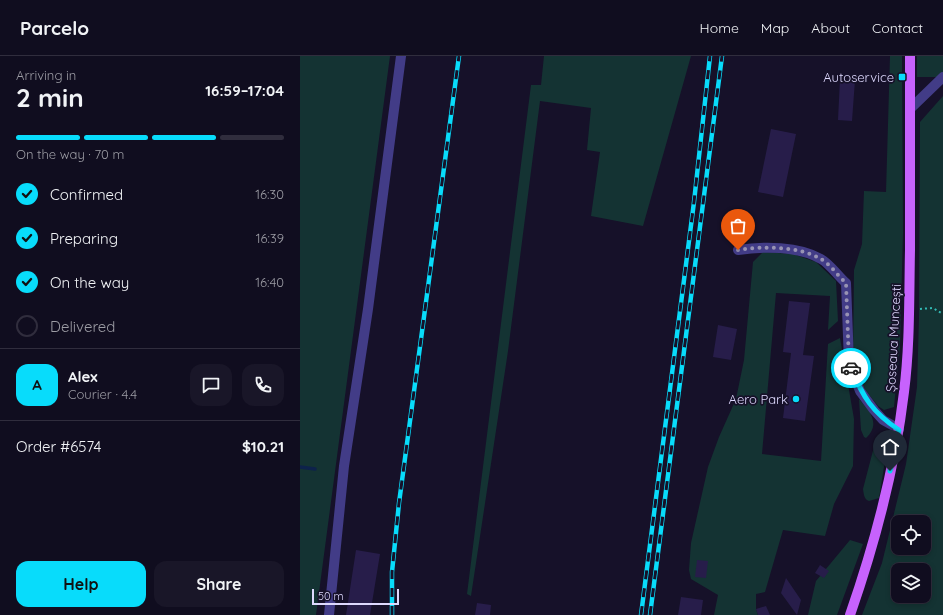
<!DOCTYPE html>
<html lang="en">
<head>
<meta charset="utf-8">
<style>
  :root { --surface:#100d1f; --page:#191628; --text:#f1f3f6; --muted:#9c9ca4; --line:#302d3d; --accent:#08dcfb }
  body { margin:0; font-family:Quicksand,sans-serif; background:var(--page); color:var(--text); height:100vh; display:flex; flex-direction:column; font-size:15px; white-space:nowrap }
  * { box-sizing:border-box; margin:0 }
  p { font-size:13px; color:var(--muted) }
  .icon { flex:none; width:22px; height:22px; fill:none; stroke:currentColor; stroke-width:2; stroke-linecap:round; stroke-linejoin:round }
  .map { position:relative; flex:1; overflow:hidden }
  .panel { display:flex; flex-direction:column; background:var(--surface); width:300px }
  .panel>* { flex:none }
  .tools { position:absolute; left:591px; top:459px; display:grid; gap:8px }
  .tools a { display:grid; place-items:center; width:40px; height:40px; border-radius:8px; background:var(--surface); box-shadow:0 2px 6px #0003,0 0 0 1px var(--line); font-size:20px }
  .scale { position:absolute; left:12px; bottom:10px; width:87px; box-sizing:border-box; padding-left:4px; border:2px solid #ded9fe; border-top:0; font-size:11px; line-height:14px; white-space:nowrap; color:#ded9fe; -webkit-text-stroke:3px #161129; paint-order:stroke }
  .pin { position:absolute; display:grid; place-items:center; width:34px; height:34px; color:#fff; margin:-41px -17px; border-radius:50% 50% 50% 0; rotate:-45deg; box-shadow:0 0 4px #0007 }
  .pin .icon { rotate:45deg }
  .courier { position:absolute; display:grid; place-items:center; width:40px; height:40px; margin:-20px; border:3px solid #08dcfb; border-radius:50%; background:#fff; color:#222; box-shadow:0 1px 5px #0007 }
  .summary em { font-style:normal; font-weight:800 }
  .summary div { display:flex; flex-direction:column-reverse }
  .summary { display:flex; align-items:center; justify-content:space-between; height:68px; padding:0 16px }
  h1 { font-size:26px; font-weight:800; line-height:30px }
  .bar { display:grid; grid-template-columns:repeat(4,1fr); gap:6px 4px; align-content:center; height:48px; padding:0 16px }
  .bar i { height:5px; border-radius:3px; background:var(--line) }
  .bar .active { background:var(--accent) }
  .bar p { grid-column:span 4 }
  .line { display:flex; align-items:center; gap:10px; padding:0 16px; border-top:1px solid var(--line) }
  .line div { flex:1 }
  .round { display:grid; place-items:center; flex:none; width:42px; height:42px; border-radius:12px; background:var(--page) }
  ol { padding:0 16px; list-style:none }
  li { display:flex; align-items:center; gap:12px; height:44px }
  li p { margin-inline-start:auto }
  li .icon { padding:4px; border-radius:50%; background:var(--accent); color:#111; stroke-width:4 }
  li:last-child { color:var(--muted) }
  li i { width:22px; height:22px; border:2px solid var(--line); border-radius:50% }
  .cta { display:flex; gap:8px; margin-top:auto; padding:8px 16px }
  .cta a { flex:1; height:46px; border-radius:12px; background:var(--accent); color:#111; font-size:16px; font-weight:800; line-height:46px; text-align:center }
  .cta a+a { background:var(--page); color:var(--text) }
  header { display:flex; align-items:center; gap:24px; box-sizing:border-box; height:56px; padding:0 20px; background:var(--surface); border-bottom:1px solid var(--line) }
  header strong { font-size:19px }
  nav { display:flex; gap:22px; margin-inline-start:auto; font-size:14px }
  main { display:flex; flex:1; min-height:0 }
  .map>svg:first-child { display:block }
  .green { fill:#143333; fill-rule:evenodd }
  .lines { fill:none; stroke-linecap:round; stroke-linejoin:round }
  .stream { stroke:#0d224b; stroke-width:3.5 }
  .building { fill:#271d4a }
  .path { stroke:#32bab5; stroke-width:2; stroke-dasharray:2 3; stroke-linecap:butt }
  .minor { stroke:#423c87; stroke-width:10 }
  .major { stroke:#c762fd; stroke-width:10 }
  .rail-casing { stroke:#08dcfb; stroke-width:4.5 }
  .rail { stroke:#161129; stroke-width:3; stroke-dasharray:9; stroke-linecap:butt }
  .done { stroke:#9893b3; stroke-width:4; stroke-dasharray:0 7.2 }
  .route { stroke:#08dcfb; stroke-width:5 }
  .poi-dot { fill:#08dcfb; stroke:#161129; stroke-width:1.5 }
  .labels { text-anchor:middle; stroke-width:3.5; stroke-linejoin:round; paint-order:stroke }
  .poi-label { font-size:13px; fill:#ded9fe; stroke:#161129; text-anchor:end }
  .street-label { font-size:13px; fill:#ded9fe; stroke:#161129 }
</style>
</head>
<body>
<header>
<strong>Parcelo</strong>
<nav><a>Home</a><a>Map</a><a>About</a><a>Contact</a></nav>
</header>
<main>
<section class="panel">
<div class="summary"><div><h1>2 min</h1><p>Arriving in</p></div><em>16:59–17:04</em></div>
<div class="bar"><i class="active"></i><i class="active"></i><i class="active"></i><i></i><p>On the way · 70 m</p></div>
<ol>
<li><svg class="icon" aria-label="check" viewBox="0 0 24 24"><path d="M5 12l5 5 9-10"/></svg>Confirmed<p>16:30</p></li>
<li><svg class="icon" aria-label="check" viewBox="0 0 24 24"><path d="M5 12l5 5 9-10"/></svg>Preparing<p>16:39</p></li>
<li><svg class="icon" aria-label="check" viewBox="0 0 24 24"><path d="M5 12l5 5 9-10"/></svg>On the way<p>16:40</p></li>
<li><i></i>Delivered</li>
</ol>
<div class="line" style="height:72px"><b class="round" style="background:var(--accent);color:#111">A</b><div><b>Alex</b><p>Courier · 4.4</p></div><a class="round"><svg class="icon" aria-label="chat" viewBox="0 0 24 24"><path d="M4 5h16v11H9l-5 4z"/></svg></a><a class="round"><svg class="icon" aria-label="phone" viewBox="0 0 24 24"><path d="M5 4h4l2 5-3 2q2 4 5 5l2-3 5 2v4C11 20 4 13 5 4z"/></svg></a></div>
<div class="line" style="height:52px"><div>Order #6574</div><b>$10.21</b></div>
<div class="cta"><a>Help</a><a>Share</a></div>
</section>
<div class="map">
<svg width="643" height="559" viewBox="0 0 643 559">
  <rect width="100%" height="100%" fill="#161129"/>
  <!-- green -->
  <path class="green" d="M 0,0 L 90,0 L 16,559 L 0,559 Z
    M 244,0 L 391,0 L 343,170 L 291,160 L 300,96 L 287,94 L 291,52 L 240,45 L 208,295 L 171,540 L 167,538 L 231,29 L 241,29 Z
    M 590,0 L 602,0 L 603,177 L 600,290 L 594,351 L 584,354 L 578,350 L 563,331 L 553,304 L 554,214 L 562,188 L 564,135 L 586,136 Z
    M 617,0 L 643,0 L 643,16 L 638,21 L 617,21 Z
    M 643,40 L 643,559 L 562,559 L 582,507 L 606,408 L 617,331 L 619,262 L 620,66 ZM 598,466 L 624,466 L 624,492 L 598,492 ZM 598,514 L 624,514 L 624,540 L 598,540 Z
    M 463,196 L 493,198 L 516,206 L 536,225 L 538,265 L 528,274 L 530,240 L 476,237 L 462,398 L 521,405 L 528,288 L 540,282 L 554,363 L 553,410 L 534,448 L 525,480 L 483,474 L 465,536 L 456,538 L 456,553 L 458,559 L 414,559 L 418,539 L 391,523 L 389,514 L 391,487 L 408,411 L 419,381 L 436,343 L 444,304 L 453,206 Z
    M 559,343 C 570,355 581,368 566,382 L 564,381 L 561,374 Z
    M 586,377 L 589,380 L 579,442 L 569,445 C 564,443 564,439 563,433 L 576,383 Z
    M 550,484 L 563,488 L 537,559 L 508,559 L 516,525 Z"/>
  <g class="lines">
    <!-- stream -->
    <path class="stream" d="M 0,411 L 15,413"/>
  </g>
  <!-- building -->
  <path class="building" d="M 540,23 L 555,24 L 552,65 L 538,64 Z
    M 471,73 L 496,78 L 483,141 L 458,136 Z
    M 489,245 L 510,247 L 503,299 L 514,300 L 505,365 L 483,362 L 491,297 L 483,296 Z
    M 418,269 L 437,273 L 431,304 L 413,301 Z
    M 56,494 L 80,498 L 70,559 L 46,559 Z
    M 397,504 L 408,505 L 406,522 L 395,521 Z
    M 520,509 L 529,515 L 524,522 L 515,517 Z
    M 486,522 L 501,544 L 497,559 L 481,537 Z
    M 381,541 L 403,544 L 401,559 L 378,559 Z
    M 177,547 L 191,549 L 190,559 L 175,559 Z
    M 466,550 L 470,559 L 458,559 L 456,553 Z"/>
  <g class="lines">
    <!-- path -->
    <path class="path" d="M 620,253 L 633,252 L 643,258"/>
    <!-- minor -->
    <path class="minor" d="M 610,53 L 643,21
      M 438,194 C 463,190 499,190 521,203 C 530,208 538,220 546,227 L 549,307 L 560,335 L 574,354 L 583,364 L 599,373
      M 29,559 L 44,410 L 68,253 L 101,0"/>
    <!-- major -->
    <path class="major" d="M 550,559 C 575,487 595,412 604,336 C 610,289 609,241 610,194 C 610,129 610,65 610,0"/>
    <defs>
      <path id="rail" d="M 92,559 L 92,516 L 99,447 L 159,0
        M 341,559 L 394,146 L 410,0
        M 350,559 L 422,0"/>
    </defs>
    <!-- rail casing -->
    <use href="#rail" class="rail-casing"/>
    <!-- rail -->
    <use href="#rail" class="rail"/>
  </g>
  <g class="lines">
    <!-- done -->
    <path class="done" d="M 438,194 C 463,190 499,190 521,203 C 530,208 538,220 546,227 L 549,307 L 551,312"/>
    <!-- route -->
    <path class="route" d="M 551,312 C 563,341 572,356 599,374 L 590,415"/>
  </g>
  <!-- markers -->
  <g class="poi-dot">
    <rect x="598" y="17" width="8" height="8" rx="2"/>
    <circle cx="496" cy="343" r="4"/>
  </g>
  <g class="labels">
    <!-- poi labels -->
    <g class="poi-label">
      <text x="594" y="26">Autoservice</text>
      <text x="488" y="348">Aero Park</text>
    </g>
    <!-- street labels -->
    <g class="street-label">
      <text transform="translate(593 282) rotate(-87)" y="5">Șoseaua Muncești</text>
    </g>
  </g>
</svg>
<div class="tools">
<a><svg class="icon" aria-label="locate" viewBox="0 0 24 24"><circle cx="12" cy="12" r="6"/><path d="M12 2v4M12 18v4M2 12h4M18 12h4"/></svg></a>
<a><svg class="icon" aria-label="layers" viewBox="0 0 24 24"><path d="M12 4l9 5-9 5-9-5zM3 14l9 5 9-5"/></svg></a>
</div>
<div class="scale">50 m</div>
<div class="pin" style="left:438px;top:194px;background:#ea580c"><svg class="icon" aria-label="bag" viewBox="0 0 24 24"><path d="M5 8h14l-1 12H6zM9 8a3 3 0 0 1 6 0"/></svg></div>
<div class="pin" style="left:590px;top:415px;background:#1f2937"><svg class="icon" aria-label="home" viewBox="0 0 24 24"><path d="M3 11l9-7 9 7M6 9v11h12V9"/></svg></div>
<div class="courier" style="left:551px;top:312px"><svg class="icon" aria-label="car" viewBox="0 0 24 24"><path d="M5 17H2v-5l4-1 3-4h7l3 4 3 1v5h-3M9 17h6M6 11h13"/><circle cx="7" cy="17" r="2"/><circle cx="17" cy="17" r="2"/></svg></div>
</div>
</main>
</body>
</html>
